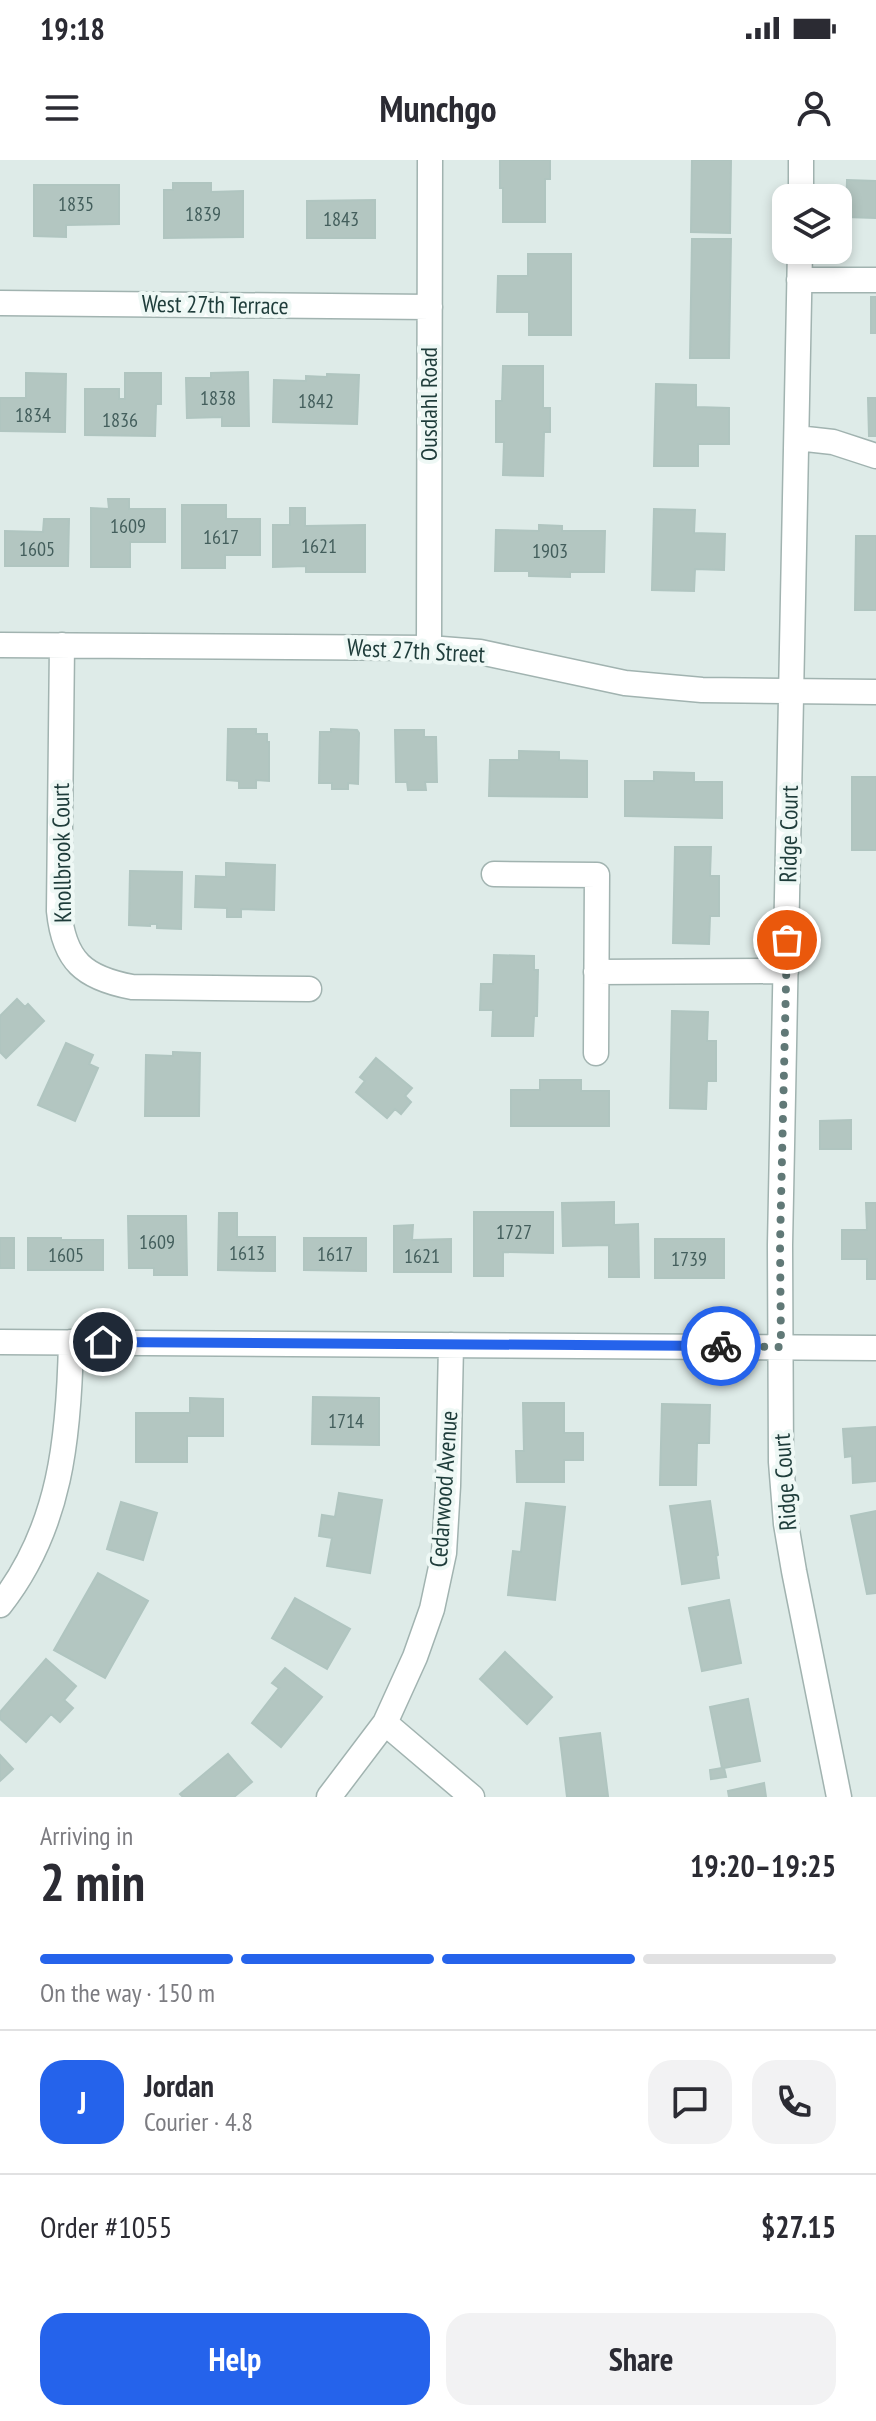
<!DOCTYPE html>
<html lang="en">
<head>
<meta charset="utf-8">
<style>
  :root { --surface:#fff; --page:#f2f2f3; --text:#2b2b33; --muted:#7c7c81; --line:#e1e1e2; --accent:#2563eb }
  body { margin:0; font-family:"PT Sans Narrow",sans-serif; background:var(--page); color:var(--text); height:100vh; display:flex; flex-direction:column; font-size:30px; white-space:nowrap }
  * { box-sizing:border-box; margin:0 }
  p { font-size:26px; color:var(--muted) }
  .icon { flex:none; width:44px; height:44px; fill:none; stroke:currentColor; stroke-width:2; stroke-linecap:round; stroke-linejoin:round }
  .map { position:relative; height:1637px; overflow:hidden }
  .details { display:flex; flex-direction:column; background:var(--surface); flex:1 }
  .details>* { flex:none }
  .tools { position:absolute; left:772px; top:24px; display:grid; gap:16px }
  .tools a { display:grid; place-items:center; width:80px; height:80px; border-radius:16px; background:var(--surface); box-shadow:0 4px 12px #0003; font-size:40px }
  .pin { position:absolute; display:grid; place-items:center; width:68px; height:68px; color:#fff; margin:-34px; border:4px solid #fff; border-radius:50%; box-shadow:0 2px 8px #0007 }
  .courier { position:absolute; display:grid; place-items:center; width:80px; height:80px; margin:-40px; border:6px solid #2563eb; border-radius:50%; background:#fff; color:#222; box-shadow:0 2px 10px #0007 }
  .headline em { font-style:normal; font-weight:700 }
  .headline div { display:flex; flex-direction:column-reverse }
  .headline { display:flex; align-items:center; justify-content:space-between; height:136px; padding:0 40px }
  h1 { font-size:52px; font-weight:700; line-height:60px }
  .bar { display:grid; grid-template-columns:repeat(4,1fr); gap:12px 8px; align-content:center; height:96px; padding:0 40px }
  .bar i { height:10px; border-radius:6px; background:var(--line) }
  .bar .selected { background:var(--accent) }
  .bar p { grid-column:span 4 }
  .line { display:flex; align-items:center; gap:20px; padding:0 40px; border-top:2px solid var(--line) }
  .line div { flex:1 }
  .round { display:grid; place-items:center; flex:none; width:84px; height:84px; border-radius:24px; background:var(--page) }
  .button { display:flex; gap:16px; margin-top:auto; padding:16px 40px }
  .button a { flex:1; height:92px; border-radius:24px; background:var(--accent); color:#fff; font-size:32px; font-weight:700; line-height:92px; text-align:center }
  .button a+a { background:var(--page); color:var(--text) }
  .status { display:flex; justify-content:space-between; align-items:center; height:56px; padding:0 40px; background:var(--surface); direction:ltr }
  .status svg { height:22px; fill:currentColor }
  header { display:flex; justify-content:space-between; align-items:center; height:104px; padding:0 40px; background:var(--surface); font-size:36px; font-weight:700 }
  .map>svg:first-child { display:block }
  .building { fill:#b3c6c1; stroke:#b0c5c0; stroke-width:2 }
  .lines { fill:none; stroke-linecap:round; stroke-linejoin:round }
  .minor-casing { stroke:#a1b3b0; stroke-width:27 }
  .minor { stroke:#fff; stroke-width:24 }
  .done { stroke:#617977; stroke-width:8; stroke-dasharray:0 14.4 }
  .route { stroke:#2563eb; stroke-width:10 }
  .labels { text-anchor:middle; stroke-width:8; stroke-linejoin:round; paint-order:stroke }
  .number-label { font-size:20px; fill:#435e5c }
  .street-label { font-size:24px; fill:#1e3c3a; stroke:#eef8f5 }
</style>
</head>
<body>
<div class="status"><b>19:18</b><svg viewBox="0 0 49 12"><path d="M0 12V9h3v3zM5 12V6h3v6zM10 12V3h3v9zM15 12V0h3v12zM26 1h20v11H26zM47 4h2v5h-2z"/></svg></div>
<header><svg class="icon" aria-label="menu" viewBox="0 0 24 24"><path d="M4 6h16M4 12h16M4 18h16"/></svg>Munchgo<svg class="icon" aria-label="person" viewBox="0 0 24 24"><circle cx="12" cy="8" r="4"/><path d="M4 21q1-7 8-7t8 7"/></svg></header>
<div class="map">
<svg width="876" height="1637" viewBox="0 0 876 1637">
  <rect width="100%" height="100%" fill="#deebe8"/>
  <!-- building -->
  <path class="building" d="M 500,0 L 550,0 L 550,19 L 545,19 L 545,62 L 503,62 L 503,28 L 500,28 Z
    M 692,0 L 731,0 L 730,73 L 691,72 Z
    M 847,20 L 876,21 L 876,58 L 846,57 Z
    M 173,23 L 211,23 L 211,32 L 243,31 L 243,77 L 164,78 L 164,30 L 173,30 Z
    M 34,25 L 119,25 L 119,64 L 66,65 L 66,77 L 34,76 Z
    M 375,40 L 375,78 L 307,78 L 307,41 Z
    M 692,79 L 731,79 L 729,198 L 690,198 Z
    M 528,94 L 571,94 L 571,175 L 529,175 L 529,152 L 497,152 L 498,116 L 528,116 Z
    M 871,137 L 876,137 L 876,173 L 871,173 Z
    M 503,206 L 543,206 L 543,248 L 550,248 L 550,272 L 544,272 L 543,316 L 503,315 L 504,282 L 496,282 L 496,241 L 502,241 Z
    M 248,212 L 249,266 L 222,266 L 222,257 L 187,258 L 186,218 L 211,218 L 211,213 Z
    M 26,213 L 66,214 L 65,272 L 0,271 L 0,238 L 26,238 Z
    M 125,213 L 161,213 L 161,244 L 156,244 L 155,276 L 85,275 L 85,229 L 119,229 L 119,239 L 125,239 Z
    M 327,214 L 359,215 L 357,264 L 273,262 L 274,220 L 306,221 L 306,216 L 327,217 Z
    M 656,224 L 696,225 L 696,247 L 729,248 L 729,284 L 698,284 L 698,306 L 654,306 Z
    M 868,238 L 876,238 L 876,276 L 869,276 Z
    M 108,339 L 129,339 L 129,349 L 165,349 L 165,382 L 130,382 L 130,407 L 91,407 L 91,348 L 109,349 Z
    M 182,345 L 226,345 L 226,359 L 260,359 L 260,395 L 225,395 L 225,408 L 182,408 Z
    M 290,348 L 305,348 L 305,366 L 365,365 L 365,412 L 306,412 L 306,406 L 273,407 L 273,365 L 290,365 Z
    M 654,349 L 695,350 L 694,373 L 725,374 L 724,410 L 695,409 L 694,431 L 652,430 Z
    M 44,359 L 69,359 L 68,406 L 5,406 L 5,371 L 43,372 Z
    M 539,365 L 562,366 L 562,371 L 605,371 L 604,412 L 570,412 L 570,417 L 529,416 L 529,411 L 495,411 L 496,370 L 539,371 Z
    M 856,376 L 876,376 L 876,450 L 855,450 Z
    M 228,569 L 256,569 L 256,574 L 267,574 L 267,582 L 269,582 L 269,621 L 256,620 L 256,628 L 239,628 L 239,621 L 227,620 Z
    M 331,569 L 357,570 L 359,573 L 358,624 L 348,623 L 348,629 L 332,629 L 332,623 L 319,623 L 320,572 L 331,572 Z
    M 395,570 L 424,570 L 424,577 L 436,577 L 437,622 L 425,622 L 426,630 L 408,630 L 407,622 L 396,622 Z
    M 519,591 L 559,592 L 559,600 L 587,601 L 587,637 L 489,636 L 490,600 L 519,600 Z
    M 654,612 L 694,613 L 694,622 L 722,622 L 722,658 L 625,656 L 625,621 L 654,621 Z
    M 852,617 L 876,617 L 876,690 L 852,690 Z
    M 675,687 L 711,687 L 710,716 L 719,716 L 719,756 L 710,756 L 709,784 L 673,783 Z
    M 226,703 L 275,705 L 274,750 L 241,749 L 241,757 L 227,757 L 227,748 L 195,747 L 196,716 L 226,717 Z
    M 130,711 L 182,712 L 181,769 L 157,768 L 157,764 L 150,764 L 150,766 L 129,765 Z
    M 494,795 L 534,796 L 534,810 L 538,810 L 537,856 L 534,856 L 533,876 L 492,876 L 493,850 L 480,850 L 481,824 L 493,824 Z
    M 17,839 L 25,847 L 28,844 L 44,861 L 6,898 L 0,892 L 0,856 Z
    M 672,851 L 708,852 L 707,881 L 716,881 L 716,921 L 707,921 L 706,949 L 670,948 Z
    M 66,883 L 93,895 L 89,904 L 98,908 L 75,961 L 38,945 Z
    M 173,892 L 200,893 L 199,956 L 145,956 L 146,895 L 173,896 Z
    M 376,898 L 412,928 L 405,936 L 411,942 L 401,954 L 395,949 L 387,958 L 356,932 L 365,921 L 360,917 Z
    M 540,920 L 581,920 L 581,931 L 609,931 L 609,966 L 511,966 L 511,930 L 540,930 Z
    M 851,960 L 851,989 L 820,989 L 820,961 Z
    M 614,1042 L 614,1065 L 638,1064 L 639,1117 L 609,1117 L 609,1085 L 563,1086 L 562,1043 Z
    M 866,1043 L 876,1043 L 876,1119 L 867,1119 L 867,1099 L 842,1099 L 842,1070 L 867,1070 Z
    M 474,1052 L 553,1052 L 553,1093 L 503,1092 L 503,1116 L 474,1116 Z
    M 219,1053 L 237,1053 L 237,1077 L 275,1077 L 275,1111 L 218,1110 Z
    M 128,1056 L 186,1056 L 187,1115 L 154,1115 L 154,1108 L 129,1108 Z
    M 413,1065 L 412,1080 L 451,1079 L 451,1112 L 394,1112 L 394,1066 Z
    M 0,1078 L 14,1078 L 14,1108 L 0,1108 Z
    M 28,1078 L 61,1078 L 61,1080 L 103,1080 L 103,1110 L 28,1110 Z
    M 304,1078 L 366,1078 L 366,1111 L 304,1110 Z
    M 655,1079 L 724,1079 L 724,1118 L 655,1118 Z
    M 313,1237 L 379,1238 L 379,1285 L 312,1284 Z
    M 190,1238 L 223,1239 L 223,1276 L 187,1276 L 187,1302 L 136,1302 L 136,1253 L 190,1253 Z
    M 523,1243 L 564,1243 L 564,1273 L 583,1273 L 583,1300 L 564,1300 L 564,1322 L 517,1322 L 516,1291 L 524,1291 Z
    M 662,1244 L 710,1245 L 709,1283 L 697,1283 L 696,1325 L 660,1325 Z
    M 876,1267 L 876,1321 L 853,1323 L 852,1296 L 845,1297 L 843,1269 Z
    M 339,1333 L 382,1340 L 370,1413 L 327,1406 L 332,1378 L 319,1376 L 322,1355 L 335,1357 Z
    M 710,1341 L 718,1395 L 716,1396 L 719,1418 L 682,1424 L 670,1346 Z
    M 121,1342 L 157,1353 L 143,1400 L 107,1389 Z
    M 526,1343 L 565,1347 L 555,1440 L 508,1435 L 513,1391 L 521,1392 Z
    M 876,1351 L 876,1433 L 867,1434 L 851,1356 Z
    M 98,1413 L 148,1441 L 105,1518 L 54,1490 Z
    M 295,1438 L 350,1469 L 327,1509 L 272,1478 Z
    M 729,1440 L 741,1503 L 702,1511 L 689,1448 Z
    M 505,1492 L 552,1537 L 527,1564 L 480,1519 Z
    M 46,1499 L 76,1526 L 64,1540 L 73,1548 L 60,1562 L 51,1554 L 26,1582 L 0,1559 L 0,1552 Z
    M 285,1508 L 322,1537 L 281,1587 L 252,1563 L 279,1528 L 272,1523 Z
    M 748,1539 L 760,1601 L 724,1608 L 726,1617 L 711,1619 L 710,1610 L 722,1608 L 710,1547 Z
    M 600,1573 L 608,1636 L 567,1637 L 560,1578 Z
    M 228,1594 L 252,1622 L 234,1637 L 183,1637 L 180,1634 Z
    M 0,1595 L 13,1609 L 0,1621 Z
    M 764,1623 L 766,1637 L 729,1637 L 728,1631 Z"/>
  <g class="lines">
    <defs>
      <path id="minor" d="M 801,38 L 801,0
        M 800,90 L 780,1085 L 781,1302 L 786,1364 L 794,1411 L 839,1637
        M 799,120 L 876,120
        M 0,143 L 430,147
        M 797,278 L 833,282 L 876,296
        M 0,485 L 429,488 L 480,492 L 625,523 L 702,530 L 876,532
        M 62,485 L 59,751 C 64,801 84,818 132,827 L 309,829
        M 429,488 L 430,0
        M 494,714 L 597,715 L 596,893
        M 596,812 L 786,811
        M 0,1182 L 876,1188
        M 0,1445 C 61,1368 69,1276 71,1182
        M 385,1563 L 472,1637
        M 329,1637 L 385,1563 L 415,1497 L 432,1449 L 444,1393 L 448,1326 L 451,1185"/>
    </defs>
    <!-- minor casing -->
    <use href="#minor" class="minor-casing"/>
    <!-- minor -->
    <use href="#minor" class="minor"/>
  </g>
  <g class="lines">
    <!-- done -->
    <path class="done" d="M 721,1186 L 781,1187 L 780,1085 L 787,780"/>
    <!-- route -->
    <path class="route" d="M 103,1182 L 721,1186"/>
  </g>
  <g class="labels">
    <!-- number labels -->
    <g class="number-label">
      <text x="76" y="51">1835</text>
      <text x="203" y="61">1839</text>
      <text x="341" y="66">1843</text>
      <text x="218" y="245">1838</text>
      <text x="316" y="248">1842</text>
      <text x="33" y="262">1834</text>
      <text x="120" y="267">1836</text>
      <text x="128" y="373">1609</text>
      <text x="221" y="384">1617</text>
      <text x="319" y="393">1621</text>
      <text x="37" y="396">1605</text>
      <text x="550" y="398">1903</text>
      <text x="514" y="1079">1727</text>
      <text x="157" y="1089">1609</text>
      <text x="247" y="1100">1613</text>
      <text x="335" y="1101">1617</text>
      <text x="66" y="1102">1605</text>
      <text x="422" y="1103">1621</text>
      <text x="689" y="1106">1739</text>
      <text x="346" y="1268">1714</text>
    </g>
    <!-- street labels -->
    <g class="street-label">
      <text transform="translate(215 145) rotate(1)" y="8">West 27th Terrace</text>
      <text transform="translate(429 244) rotate(-90)" y="8">Ousdahl Road</text>
      <text transform="translate(416 491) rotate(3)" y="8">West 27th Street</text>
      <text transform="translate(789 674) rotate(-89)" y="8">Ridge Court</text>
      <text transform="translate(62 693) rotate(-91)" y="8">Knollbrook Court</text>
      <text transform="translate(785 1322) rotate(-94)" y="8">Ridge Court</text>
      <text transform="translate(444 1329) rotate(-86)" y="8">Cedarwood Avenue</text>
    </g>
  </g>
</svg>
<div class="tools">
<a><svg class="icon" aria-label="layers" viewBox="0 0 24 24"><path d="M12 4l9 5-9 5-9-5zM3 14l9 5 9-5"/></svg></a>
</div>
<div class="pin" style="left:787px;top:780px;background:#ea580c"><svg class="icon" aria-label="bag" viewBox="0 0 24 24"><path d="M5 8h14l-1 12H6zM9 8a3 3 0 0 1 6 0"/></svg></div>
<div class="pin" style="left:103px;top:1182px;background:#1f2937"><svg class="icon" aria-label="home" viewBox="0 0 24 24"><path d="M3 11l9-7 9 7M6 9v11h12V9"/></svg></div>
<div class="courier" style="left:721px;top:1186px"><svg class="icon" aria-label="bike" viewBox="0 0 24 24"><circle cx="6" cy="16" r="4"/><circle cx="18" cy="16" r="4"/><path d="M6 16l4-8h5l3 8M10 8l3 8H6M13 5h3"/></svg></div>
</div>
<section class="details">
<div class="headline"><div><h1>2 min</h1><p>Arriving in</p></div><em>19:20–19:25</em></div>
<div class="bar"><i class="selected"></i><i class="selected"></i><i class="selected"></i><i></i><p>On the way · 150 m</p></div>
<div class="line" style="height:144px"><b class="round" style="background:var(--accent);color:#fff">J</b><div><b>Jordan</b><p>Courier · 4.8</p></div><a class="round"><svg class="icon" aria-label="chat" viewBox="0 0 24 24"><path d="M4 5h16v11H9l-5 4z"/></svg></a><a class="round"><svg class="icon" aria-label="phone" viewBox="0 0 24 24"><path d="M5 4h4l2 5-3 2q2 4 5 5l2-3 5 2v4C11 20 4 13 5 4z"/></svg></a></div>
<div class="line" style="height:104px"><div>Order #1055</div><b>$27.15</b></div>
<div class="button"><a>Help</a><a>Share</a></div>
</section>
</body>
</html>
